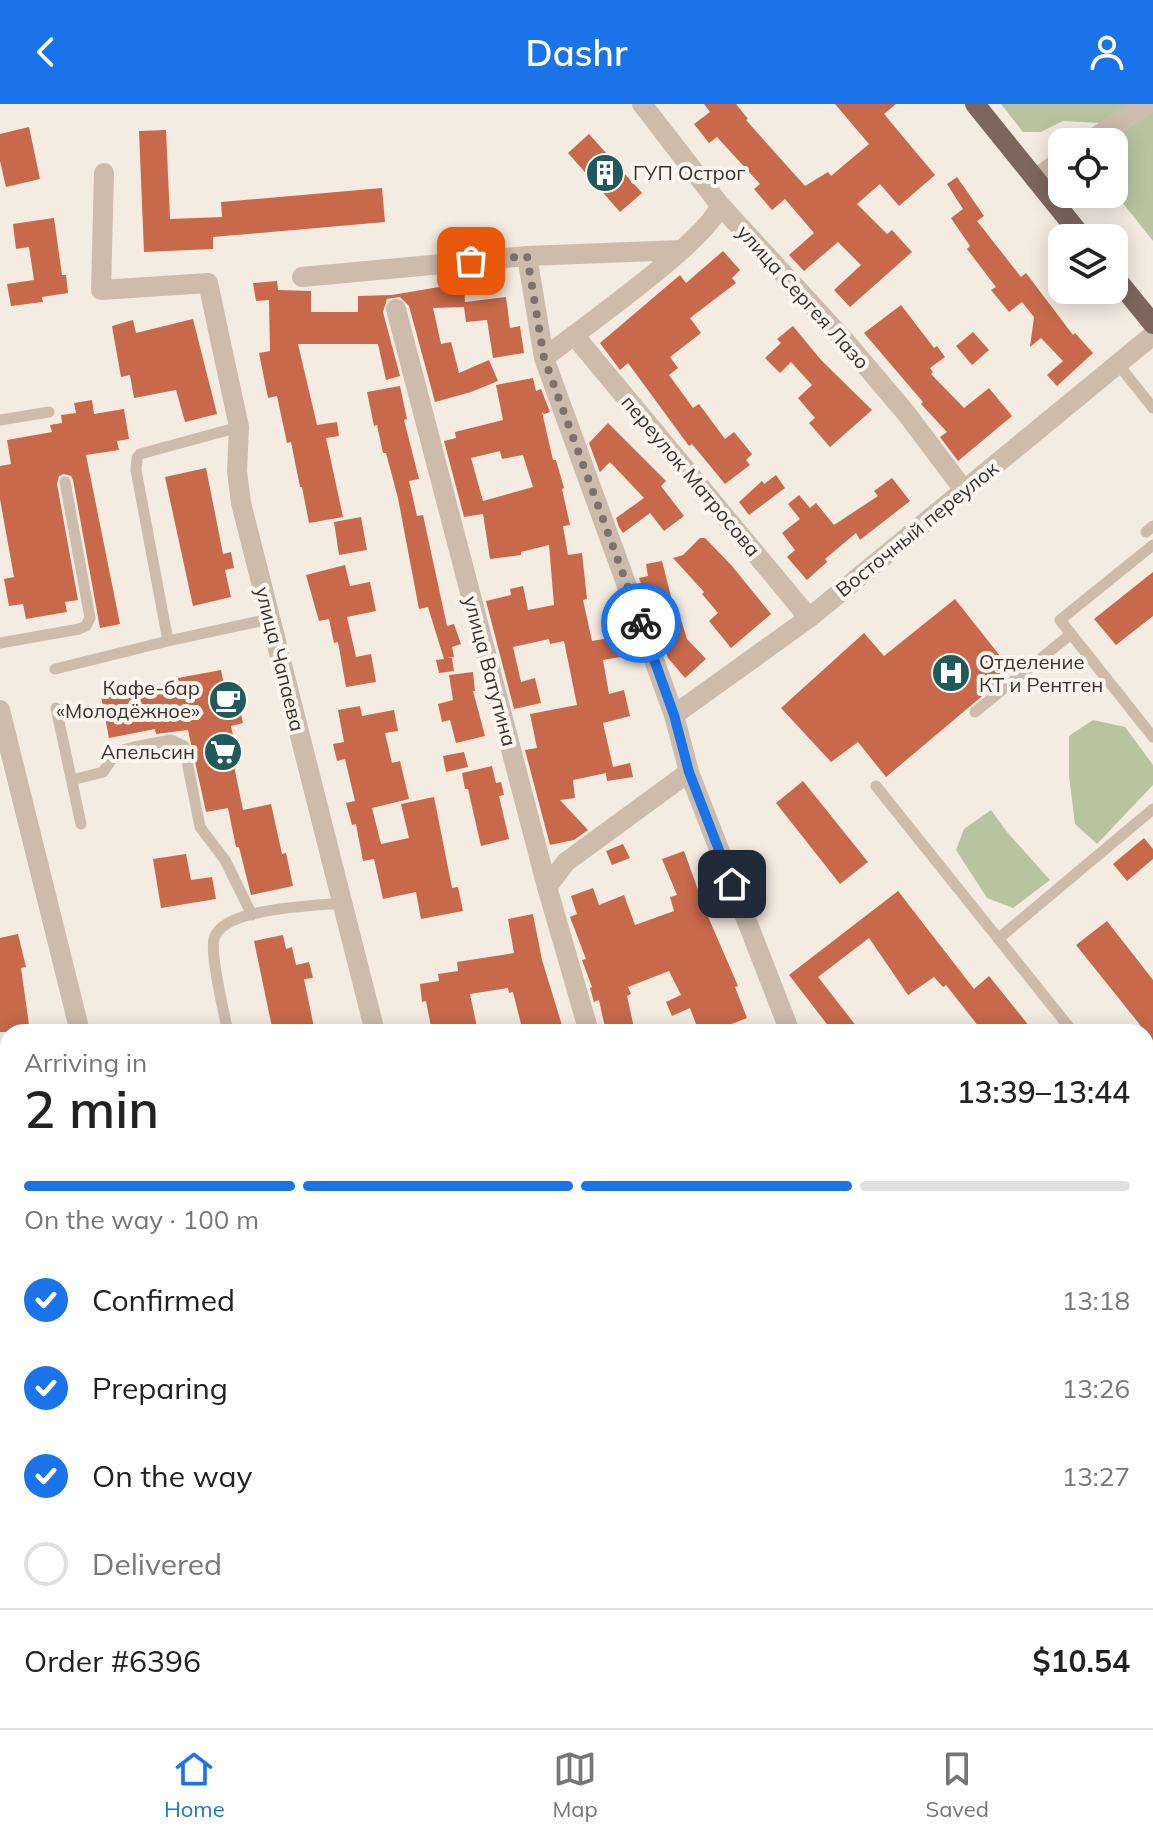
<!DOCTYPE html>
<html lang="en">
<head>
<meta charset="utf-8">
<style>
  :root { --surface:#fff; --page:#f6f6f6; --text:#222; --muted:#767676; --line:#e0e0e0; --accent:#1a73e8 }
  body { margin:0; font-family:Mulish,sans-serif; background:var(--page); color:var(--text); height:100vh; display:flex; flex-direction:column; font-size:30px; white-space:nowrap }
  * { box-sizing:border-box; margin:0 }
  p { font-size:26px; color:var(--muted) }
  .icon { flex:none; width:44px; height:44px; fill:none; stroke:currentColor; stroke-width:2; stroke-linecap:round; stroke-linejoin:round }
  .map { position:relative; flex:1; overflow:hidden }
  .drawer { position:absolute; left:0px; top:920px; width:1154px; height:704px; display:flex; flex-direction:column; background:var(--surface); border-radius:24px 24px 0 0; box-shadow:0 4px 20px #0003 }
  .drawer>* { flex:none }
  .fabs { position:absolute; left:1048px; top:24px; display:grid; gap:16px }
  .fabs a { display:grid; place-items:center; width:80px; height:80px; border-radius:16px; background:var(--surface); box-shadow:0 4px 20px #0003; font-size:40px }
  .pin { position:absolute; display:grid; place-items:center; width:68px; height:68px; color:#fff; margin:-34px; border-radius:16px; box-shadow:0 4px 12px #0006 }
  .courier { position:absolute; display:grid; place-items:center; width:80px; height:80px; margin:-40px; border:6px solid #1a73e8; border-radius:50%; background:#fff; color:#222; box-shadow:0 2px 10px #0007 }
  .head em { font-style:normal; font-weight:600 }
  .head div { display:flex; flex-direction:column-reverse }
  .head { display:flex; align-items:center; justify-content:space-between; height:136px; padding:0 24px }
  h1 { font-size:52px; font-weight:600; line-height:60px }
  .bar { display:grid; grid-template-columns:repeat(4,1fr); gap:12px 8px; align-content:center; height:96px; padding:0 24px }
  .bar i { height:10px; border-radius:6px; background:var(--line) }
  .bar .on { background:var(--accent) }
  .bar p { grid-column:span 4 }
  .line { display:flex; align-items:center; gap:20px; padding:0 24px; border-top:2px solid var(--line) }
  .line div { flex:1 }
  ol { padding:0 24px; list-style:none }
  li { display:flex; align-items:center; gap:24px; height:88px }
  li p { margin-inline-start:auto }
  li .icon { padding:8px; border-radius:50%; background:var(--accent); color:#fff; stroke-width:4 }
  li:last-child { color:var(--muted) }
  li i { width:44px; height:44px; border:4px solid var(--line); border-radius:50% }
  header { display:flex; justify-content:space-between; align-items:center; height:104px; padding:0 24px; background:var(--accent); color:#fff; font-size:36px; font-weight:600 }
  .menu { display:flex; justify-content:space-around; align-items:center; height:112px; border-top:2px solid var(--line); background:var(--surface); font-size:22px; color:var(--muted) }
  .menu a { display:grid; justify-items:center; gap:4px }
  .menu .on { color:var(--accent) }
  .map>svg:first-child { display:block }
  .green { fill:#b8c4a0 }
  .building { fill:#c8694b; fill-rule:evenodd }
  .lines { fill:none; stroke-linecap:round; stroke-linejoin:round }
  .service { stroke:#cdbbac; stroke-width:11 }
  .minor { stroke:#cdbbac; stroke-width:20 }
  .primary { stroke:#7d675c; stroke-width:20 }
  .done { stroke:#7c716b; stroke-width:8; stroke-dasharray:0 14.4 }
  .route { stroke:#1a73e8; stroke-width:10 }
  .labels { text-anchor:middle; stroke-width:8; stroke-linejoin:round; paint-order:stroke }
  .poi-label { font-size:20px; fill:#3b302b; stroke:#fbf5ee; text-anchor:start }
  .street-label { font-size:20px; fill:#3b302b; stroke:#fbf5ee }
</style>
</head>
<body>
<header><svg class="icon" aria-label="back" viewBox="0 0 24 24"><path d="M15 5l-7 7 7 7"/></svg>Dashr<svg class="icon" aria-label="person" viewBox="0 0 24 24"><circle cx="12" cy="8" r="4"/><path d="M4 21q1-7 8-7t8 7"/></svg></header>
<div class="map">
<svg width="1153" height="1624" viewBox="0 0 1153 1624">
  <rect width="100%" height="100%" fill="#f4ebe1"/>
  <!-- green -->
  <path class="green" d="M 1001,0 L 1129,0 L 1101,19 L 1063,17 L 1041,28 L 1023,28 Z
    M 1153,7 L 1153,137 L 1114,88 L 1114,38 L 1106,38 Z
    M 1093,616 L 1125,623 L 1153,661 L 1153,681 L 1097,740 L 1075,720 L 1069,672 L 1069,632 Z
    M 991,706 L 1007,728 L 1050,776 L 1013,804 L 987,794 L 956,746 L 964,725 Z
    M 813,1616 L 1038,1616 L 1040,1624 L 815,1624 Z"/>
  <!-- building -->
  <path class="building" d="M 704,0 L 736,0 L 748,15 L 746,16 L 805,82 L 828,68 L 831,72 L 869,40 L 835,0 L 896,0 L 884,10 L 935,71 L 899,102 L 880,80 L 857,100 L 887,130 L 892,126 L 912,148 L 850,203 L 834,186 L 861,161 L 838,138 L 804,167 L 789,151 L 814,129 L 785,95 L 772,106 L 754,85 L 760,80 L 717,33 L 709,39 L 694,20 L 710,8 Z
    M 29,23 L 40,75 L 6,83 L 0,57 L 0,30 Z
    M 166,26 L 170,115 L 222,113 L 221,98 L 382,84 L 385,118 L 213,133 L 213,145 L 144,148 L 139,27 Z
    M 589,30 L 642,89 L 620,108 L 568,49 Z
    M 957,73 L 984,112 L 977,117 L 1021,173 L 1026,169 L 1073,231 L 1075,229 L 1093,249 L 1057,282 L 1047,271 L 1063,257 L 1041,234 L 1030,243 L 1034,213 L 1022,198 L 1009,208 L 991,186 L 996,183 L 967,145 L 970,142 L 951,114 L 963,105 L 947,80 Z
    M 54,114 L 62,171 L 66,171 L 68,189 L 42,193 L 43,198 L 11,202 L 7,180 L 34,176 L 29,143 L 16,145 L 13,120 Z
    M 723,147 L 740,166 L 732,174 L 736,179 L 690,214 L 701,229 L 670,253 L 678,264 L 669,271 L 693,304 L 699,300 L 725,335 L 734,328 L 752,350 L 746,356 L 750,361 L 725,380 L 692,340 L 689,342 L 628,259 L 620,266 L 600,239 L 680,171 L 686,179 Z
    M 464,176 L 465,198 L 506,193 L 510,224 L 520,222 L 524,249 L 493,254 L 487,216 L 466,218 L 464,203 L 433,204 L 441,240 L 451,238 L 459,269 L 489,256 L 498,277 L 471,288 L 435,298 L 409,202 L 400,193 L 387,195 L 383,208 L 400,272 L 386,276 L 378,240 L 298,240 L 317,321 L 337,318 L 339,332 L 326,334 L 343,413 L 309,419 L 302,383 L 300,383 L 291,338 L 287,339 L 277,292 L 268,294 L 259,249 L 270,247 L 269,196 L 256,197 L 253,179 L 277,177 L 278,186 L 311,187 L 311,208 L 358,208 L 358,192 L 392,191 L 439,183 L 439,177 Z
    M 901,201 L 934,244 L 937,242 L 945,253 L 930,264 L 933,268 L 931,270 L 964,304 L 989,284 L 1012,312 L 958,357 L 940,333 L 947,328 L 921,300 L 923,298 L 864,229 Z
    M 193,215 L 217,310 L 185,318 L 176,286 L 134,294 L 130,271 L 121,273 L 112,222 L 133,216 L 136,229 Z
    M 793,222 L 821,256 L 872,306 L 830,343 L 809,319 L 815,314 L 798,294 L 812,281 L 791,258 L 780,269 L 765,254 L 781,239 L 777,235 Z
    M 973,228 L 989,246 L 972,261 L 956,242 Z
    M 533,274 L 536,287 L 541,285 L 550,308 L 544,310 L 542,308 L 553,356 L 556,356 L 564,384 L 562,385 L 570,421 L 563,422 L 568,451 L 582,449 L 587,495 L 583,496 L 592,537 L 622,532 L 626,552 L 603,556 L 609,590 L 624,586 L 630,612 L 603,619 L 613,663 L 630,659 L 633,673 L 607,677 L 606,669 L 573,676 L 575,694 L 560,696 L 588,726 L 574,736 L 550,741 L 525,646 L 537,644 L 530,610 L 577,601 L 564,537 L 550,540 L 549,535 L 513,543 L 521,578 L 535,574 L 541,599 L 514,605 L 486,497 L 511,491 L 510,485 L 523,482 L 528,506 L 554,501 L 549,441 L 521,448 L 521,451 L 490,455 L 483,410 L 464,413 L 444,337 L 456,334 L 455,328 L 503,316 L 496,281 ZM 500,347 L 502,355 L 523,351 L 533,383 L 483,397 L 471,354 Z
    M 400,282 L 407,315 L 404,316 L 419,375 L 409,377 L 417,412 L 423,411 L 447,522 L 454,520 L 461,540 L 452,543 L 454,553 L 447,554 L 452,554 L 454,567 L 439,569 L 436,556 L 444,555 L 428,503 L 419,505 L 398,394 L 386,349 L 383,349 L 377,321 L 374,322 L 367,288 Z
    M 92,296 L 94,310 L 124,305 L 129,335 L 117,337 L 119,346 L 86,351 L 120,520 L 100,524 L 73,376 L 71,372 L 64,370 L 59,372 L 57,380 L 78,496 L 65,498 L 67,508 L 26,515 L 23,500 L 9,502 L 4,475 L 14,473 L 0,395 L 0,362 L 11,360 L 7,336 L 52,328 L 50,321 L 62,319 L 61,311 L 76,309 L 74,299 Z
    M 608,319 L 666,377 L 661,382 L 684,412 L 664,427 L 650,409 L 623,429 L 619,423 L 616,414 L 644,394 L 610,358 L 600,368 L 599,366 L 589,339 Z
    M 206,364 L 223,450 L 231,448 L 234,464 L 225,466 L 231,493 L 193,502 L 165,373 Z
    M 776,371 L 785,384 L 749,411 L 739,398 L 762,377 L 764,380 Z
    M 892,374 L 910,397 L 860,436 L 856,429 L 825,455 L 827,458 L 807,476 L 787,453 L 795,446 L 782,429 L 800,415 L 788,400 L 799,391 L 810,404 L 816,399 L 834,421 L 878,392 L 874,387 Z
    M 361,413 L 367,446 L 339,451 L 334,418 Z
    M 700,434 L 705,434 L 732,462 L 771,510 L 731,544 L 709,517 L 718,509 L 702,490 L 704,488 L 673,454 L 683,451 Z
    M 662,457 L 676,512 L 679,509 L 687,535 L 706,555 L 685,574 L 668,554 L 639,474 L 648,472 L 646,460 Z
    M 345,461 L 350,482 L 370,478 L 376,507 L 347,513 L 356,553 L 371,550 L 376,578 L 346,583 L 338,538 L 334,539 L 329,515 L 319,517 L 306,471 Z
    M 1153,468 L 1153,512 L 1116,541 L 1094,515 Z
    M 955,495 L 1012,567 L 886,673 L 858,638 L 831,658 L 781,604 L 864,529 L 884,552 Z
    M 221,566 L 224,581 L 234,579 L 243,619 L 231,622 L 237,650 L 232,652 L 243,706 L 271,700 L 282,750 L 286,749 L 293,782 L 251,791 L 239,743 L 236,743 L 228,704 L 206,708 L 188,626 L 156,630 L 155,625 L 109,634 L 101,592 L 130,586 L 132,595 L 180,586 L 178,574 Z
    M 473,568 L 475,587 L 473,587 L 485,632 L 456,639 L 450,616 L 442,618 L 438,600 L 453,596 L 449,571 Z
    M 360,602 L 362,612 L 394,606 L 398,627 L 385,629 L 392,659 L 400,657 L 409,695 L 372,704 L 381,740 L 409,734 L 401,700 L 434,693 L 452,784 L 458,783 L 463,807 L 421,815 L 416,788 L 383,795 L 374,755 L 363,757 L 356,720 L 352,721 L 346,699 L 355,697 L 345,655 L 337,657 L 333,640 L 344,638 L 338,606 Z
    M 464,648 L 468,663 L 446,668 L 443,652 Z
    M 492,662 L 496,679 L 501,678 L 504,691 L 499,692 L 509,735 L 481,742 L 468,685 L 465,685 L 462,669 Z
    M 803,677 L 868,758 L 840,780 L 776,699 Z
    M 1144,734 L 1153,745 L 1153,755 L 1127,777 L 1113,760 Z
    M 623,740 L 630,754 L 612,761 L 606,747 Z
    M 684,747 L 706,808 L 738,882 L 735,883 L 747,914 L 711,928 L 699,928 L 690,904 L 672,912 L 666,898 L 681,891 L 669,867 L 628,883 L 631,890 L 627,892 L 635,928 L 606,928 L 599,896 L 594,898 L 590,884 L 592,883 L 582,856 L 586,855 L 570,813 L 577,810 L 571,792 L 593,784 L 599,801 L 624,791 L 635,821 L 674,807 L 670,793 L 677,791 L 662,755 Z
    M 186,750 L 191,776 L 212,773 L 216,795 L 161,804 L 153,755 Z
    M 898,787 L 974,885 L 989,872 L 1034,928 L 983,928 L 946,881 L 943,883 L 934,873 L 908,891 L 869,834 L 818,873 L 861,928 L 833,928 L 789,871 Z
    M 533,810 L 542,856 L 564,928 L 523,928 L 513,888 L 509,889 L 508,884 L 470,890 L 478,928 L 432,928 L 426,897 L 422,898 L 420,880 L 439,877 L 438,870 L 458,867 L 457,858 L 514,849 L 508,815 Z
    M 1107,817 L 1153,876 L 1153,937 L 1076,841 Z
    M 18,830 L 26,863 L 21,864 L 30,928 L 0,928 L 0,834 Z
    M 283,831 L 286,845 L 292,843 L 296,861 L 309,858 L 313,874 L 304,875 L 315,928 L 273,928 L 254,837 Z"/>
  <g class="lines">
    <!-- service -->
    <path class="service" d="M 1118,260 L 1153,304
      M 0,316 L 49,308
      M 239,323 L 140,350 L 137,354 L 136,366 L 168,537 L 269,515
      M 1146,428 L 1153,422
      M 1153,441 L 1060,516 L 1153,633
      M 0,539 L 79,525 L 86,522 L 90,514 L 65,378
      M 55,565 L 168,537
      M 56,604 L 81,720
      M 975,608 L 1071,530
      M 72,676 L 103,668 L 117,648 L 134,643 L 171,636 L 184,642 L 200,723 L 225,756 L 252,811
      M 876,682 L 1073,928
      M 998,835 L 1153,705
      M 228,928 C 224,909 210,851 214,835 C 222,803 316,802 343,799
      M 0,951 L 8,950
      M 1146,1019 L 1153,1027
      M 1146,1135 L 1153,1144
      M 1146,1223 L 1153,1218
      M 1146,1364 L 1153,1358
      M 1146,1445 L 1153,1439"/>
    <!-- minor -->
    <path class="minor" d="M 642,0 L 720,101 L 845,237 L 906,309 L 964,386
      M 1088,38 L 1146,0
      M 104,69 L 101,186 L 208,179 L 239,323 L 237,367 L 241,399 L 375,928
      M 1035,75 L 1062,56
      M 527,152 L 544,254 L 674,611 L 689,668 L 790,928
      M 302,173 L 527,152 L 682,146
      M 396,205 L 547,783 L 589,928
      M 574,231 L 809,514
      M 544,254 C 578,227 710,135 720,101
      M 0,606 L 80,928
      M 674,611 L 809,514 L 1153,231
      M 547,783 L 566,758 L 689,668
      M 265,1616 L 268,1624
      M 540,1616 L 542,1624
      M 705,1616 L 707,1624"/>
    <!-- primary -->
    <path class="primary" d="M 975,0 L 1083,134
      M 1114,172 L 1153,220"/>
  </g>
  <g class="lines">
    <!-- done -->
    <path class="done" d="M 471,157 L 527,152 L 544,254 L 641,519"/>
    <!-- route -->
    <path class="route" d="M 641,519 L 674,611 L 689,668 L 732,780"/>
  </g>
  <!-- icons -->
  <defs>
    <symbol id="building-disc" viewBox="-11 -11 22 22"><circle r="9.5" fill="#1f5a5e" stroke="#fbf5ee"/><path d="M-4-6H4V6H1V3H-1V6H-4ZM-2.5-4.3h1.7v1.8h-1.7ZM.8-4.3h1.7v1.8H.8ZM-2.5-1h1.7V.8h-1.7ZM.8-1h1.7V.8H.8Z" fill="#fff"/></symbol>
    <symbol id="hospital-disc" viewBox="-11 -11 22 22"><circle r="9.5" fill="#1f5a5e" stroke="#fbf5ee"/><path d="M-5-5h3v3.5h4V-5h3V5h-3V1.5h-4V5h-3Z" fill="#fff"/></symbol>
    <symbol id="cafe-disc" viewBox="-11 -11 22 22"><circle r="9.5" fill="#1f5a5e" stroke="#fbf5ee"/><path d="M-5.5-4.5H6V0H3Q3 3.5 0 3.5H-2.5Q-5.5 3.5-5.5 0ZM3-3.2v2h1.7v-2ZM-6 4.5H4V6H-6Z" fill="#fff"/></symbol>
    <symbol id="supermarket-disc" viewBox="-11 -11 22 22"><circle r="9.5" fill="#1f5a5e" stroke="#fbf5ee"/><path d="M-6-5.5h2.5l.6 2H6L4.5 2H-2.5L-4.4-4H-6ZM-1.5 3.2a1.3 1.3 0 1 0 .1 0ZM3 3.2a1.3 1.3 0 1 0 .1 0Z" fill="#fff"/></symbol>
  </defs>
  <g fill-rule="evenodd">
    <use href="#building-disc" x="583" y="47" width="44" height="44"/>
    <use href="#hospital-disc" x="929" y="547" width="44" height="44"/>
    <use href="#cafe-disc" x="206" y="574" width="44" height="44"/>
    <use href="#supermarket-disc" x="201" y="626" width="44" height="44"/>
  </g>
  <g class="labels">
    <!-- poi labels -->
    <g class="poi-label">
      <text x="633" y="76">ГУП Острог</text>
      <text x="979" y="565">Отделение<tspan x="979" dy="23">КТ и Рентген</tspan></text>
      <text x="200" y="591" text-anchor="end">Кафе-бар<tspan x="200" dy="23">«Молодёжное»</tspan></text>
      <text x="195" y="655" text-anchor="end">Апельсин</text>
    </g>
    <!-- street labels -->
    <g class="street-label">
      <text transform="translate(803 193) rotate(48)" y="7">улица Сергея Лазо</text>
      <text transform="translate(691 372) rotate(50)" y="7">переулок Матросова</text>
      <text transform="translate(917 425) rotate(-39)" y="7">Восточный переулок</text>
      <text transform="translate(280 555) rotate(76)" y="7">улица Чапаева</text>
      <text transform="translate(490 567) rotate(75)" y="7">улица Ватутина</text>
    </g>
  </g>
</svg>
<div class="fabs">
<a><svg class="icon" aria-label="locate" viewBox="0 0 24 24"><circle cx="12" cy="12" r="6"/><path d="M12 2v4M12 18v4M2 12h4M18 12h4"/></svg></a>
<a><svg class="icon" aria-label="layers" viewBox="0 0 24 24"><path d="M12 4l9 5-9 5-9-5zM3 14l9 5 9-5"/></svg></a>
</div>
<div class="pin" style="left:471px;top:157px;background:#ea580c"><svg class="icon" aria-label="bag" viewBox="0 0 24 24"><path d="M5 8h14l-1 12H6zM9 8a3 3 0 0 1 6 0"/></svg></div>
<div class="pin" style="left:732px;top:780px;background:#1f2937"><svg class="icon" aria-label="home" viewBox="0 0 24 24"><path d="M3 11l9-7 9 7M6 9v11h12V9"/></svg></div>
<div class="courier" style="left:641px;top:519px"><svg class="icon" aria-label="bike" viewBox="0 0 24 24"><circle cx="6" cy="16" r="4"/><circle cx="18" cy="16" r="4"/><path d="M6 16l4-8h5l3 8M10 8l3 8H6M13 5h3"/></svg></div>
<section class="drawer">
<div class="head"><div><h1>2 min</h1><p>Arriving in</p></div><em>13:39–13:44</em></div>
<div class="bar"><i class="on"></i><i class="on"></i><i class="on"></i><i></i><p>On the way · 100 m</p></div>
<ol>
<li><svg class="icon" aria-label="check" viewBox="0 0 24 24"><path d="M5 12l5 5 9-10"/></svg>Confirmed<p>13:18</p></li>
<li><svg class="icon" aria-label="check" viewBox="0 0 24 24"><path d="M5 12l5 5 9-10"/></svg>Preparing<p>13:26</p></li>
<li><svg class="icon" aria-label="check" viewBox="0 0 24 24"><path d="M5 12l5 5 9-10"/></svg>On the way<p>13:27</p></li>
<li><i></i>Delivered</li>
</ol>
<div class="line" style="height:104px"><div>Order #6396</div><b>$10.54</b></div>
</section>
</div>
<nav class="menu">
<a class="on"><svg class="icon" aria-label="home" viewBox="0 0 24 24"><path d="M3 11l9-7 9 7M6 9v11h12V9"/></svg>Home</a>
<a><svg class="icon" aria-label="map" viewBox="0 0 24 24"><path d="M3 6l6-2 6 2 6-2v14l-6 2-6-2-6 2zM9 4v14M15 6v14"/></svg>Map</a>
<a><svg class="icon" aria-label="saved" viewBox="0 0 24 24"><path d="M7 4h10v16l-5-4-5 4z"/></svg>Saved</a>
</nav>
</body>
</html>
